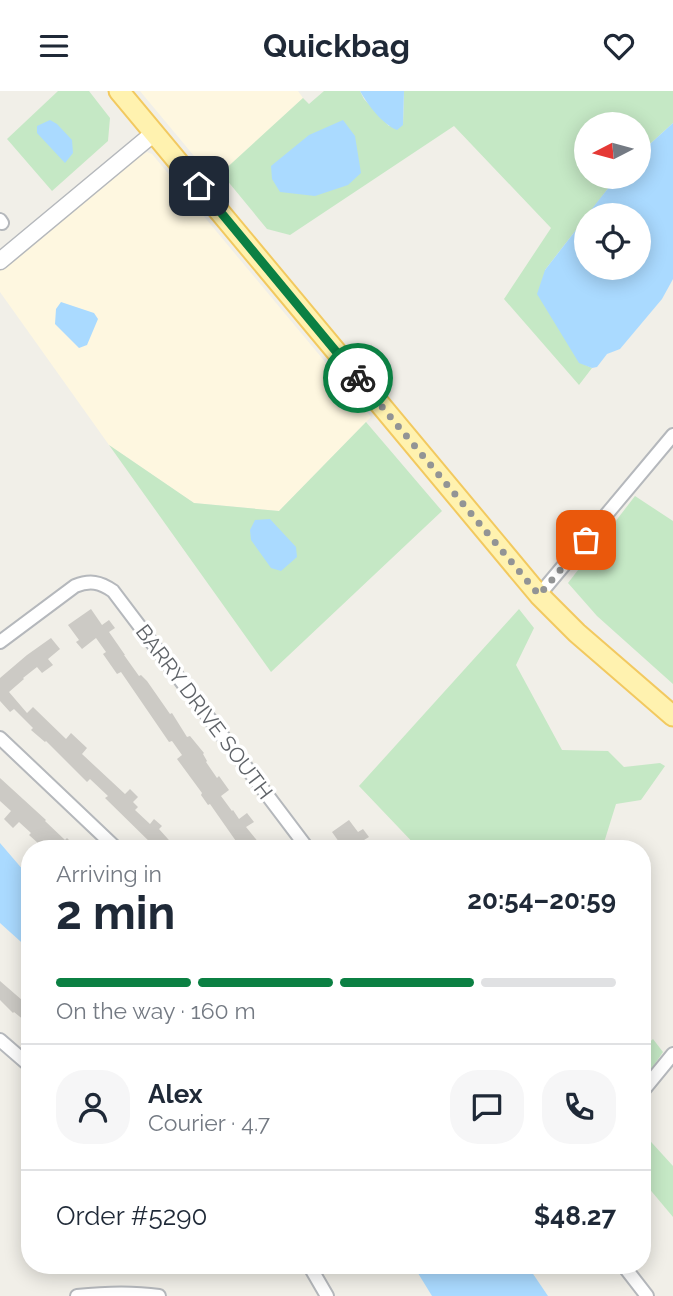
<!DOCTYPE html>
<html lang="en">
<head>
<meta charset="utf-8">
<style>
  :root { --surface:#fff; --page:#f6f6f7; --text:#1f2937; --muted:#747a83; --line:#e0e1e3; --accent:#0b8043 }
  body { margin:0; font-family:Raleway,sans-serif; background:var(--page); color:var(--text); height:100vh; display:flex; flex-direction:column; font-size:26px; white-space:nowrap }
  * { box-sizing:border-box; margin:0 }
  p { font-size:23px; color:var(--muted) }
  .icon { flex:none; width:38px; height:38px; fill:none; stroke:currentColor; stroke-width:2; stroke-linecap:round; stroke-linejoin:round }
  .map { position:relative; flex:1; overflow:hidden }
  .details { position:absolute; left:21px; top:749px; width:630px; height:434px; display:flex; flex-direction:column; background:var(--surface); border-radius:28px; box-shadow:0 4px 18px #0003 }
  .details>* { flex:none }
  .needle { width:46px; rotate:264deg }
  .controls { position:absolute; left:574px; top:21px; display:grid; gap:14px }
  .controls a { display:grid; place-items:center; width:77px; height:77px; border-radius:50%; background:var(--surface); box-shadow:0 4px 18px #0003; font-size:35px }
  .pin { position:absolute; display:grid; place-items:center; width:60px; height:60px; color:#fff; margin:-30px; border-radius:14px; box-shadow:0 4px 10px #0006 }
  .courier { position:absolute; display:grid; place-items:center; width:70px; height:70px; margin:-35px; border:5px solid #0b8043; border-radius:50%; background:#fff; color:#222; box-shadow:0 2px 9px #0007 }
  .headline em { font-style:normal; font-weight:700 }
  .headline div { display:flex; flex-direction:column-reverse }
  .headline { display:flex; align-items:center; justify-content:space-between; height:119px; padding:0 35px }
  h1 { font-size:46px; font-weight:700; line-height:52px }
  .bar { display:grid; grid-template-columns:repeat(4,1fr); gap:10px 7px; align-content:center; height:84px; padding:0 35px }
  .bar i { height:9px; border-radius:5px; background:var(--line) }
  .bar .on { background:var(--accent) }
  .bar p { grid-column:span 4 }
  .line { display:flex; align-items:center; gap:18px; padding:0 35px; border-top:2px solid var(--line) }
  .line div { flex:1 }
  .round { display:grid; place-items:center; flex:none; width:74px; height:74px; border-radius:28px; background:var(--page) }
  header { display:flex; justify-content:space-between; align-items:center; height:91px; padding:0 35px; background:var(--surface); font-size:32px; font-weight:700 }
  .map>svg:first-child { display:block }
  .commercial { fill:#fef7e0 }
  .green { fill:#c5e8c5 }
  .water { fill:#aadaff }
  .building { fill:#cccac5 }
  .lines { fill:none; stroke-linecap:round; stroke-linejoin:round }
  .minor-casing { stroke:#b5b8bc; stroke-width:16 }
  .tertiary-casing { stroke:#b5b8bc; stroke-width:19 }
  .primary-casing { stroke:#f2c960; stroke-width:23 }
  .minor { stroke:#fff; stroke-width:12 }
  .tertiary { stroke:#fff; stroke-width:16 }
  .primary { stroke:#fff2af; stroke-width:19 }
  .done { stroke:#929495; stroke-width:7; stroke-dasharray:0 12.6 }
  .route { stroke:#0b8043; stroke-width:9 }
  .labels { text-anchor:middle; stroke-width:7; stroke-linejoin:round; paint-order:stroke }
  .street-label { font-size:21px; fill:#5f6368; stroke:#fff }
</style>
</head>
<body>
<header><svg class="icon" aria-label="menu" viewBox="0 0 24 24"><path d="M4 6h16M4 12h16M4 18h16"/></svg>Quickbag<svg class="icon" aria-label="heart" viewBox="0 0 24 24"><path d="M12 20l-8-8c-3-5 5-10 8-4 3-6 11-1 8 4z"/></svg></header>
<div class="map">
<svg width="673" height="1205" viewBox="0 0 673 1205">
  <rect width="100%" height="100%" fill="#f1efe8"/>
  <!-- commercial -->
  <path class="commercial" d="M 140,0 L 298,0 L 303,7 L 214,89 Z
    M 147,61 L 152,63 L 371,326 L 279,420 L 194,412 L 109,354 L 0,201 L 0,177 L 129,71 Z"/>
  <!-- green -->
  <path class="green" d="M 58,0 L 89,0 L 110,27 L 108,50 L 52,100 L 7,48 Z
    M 324,0 L 360,0 L 364,8 L 389,35 L 403,34 L 404,0 L 673,0 L 673,32 L 639,63 L 639,33 L 586,33 L 586,86 L 617,86 L 545,179 L 579,271 L 592,277 L 579,294 L 504,208 L 551,137 L 454,35 L 290,144 L 267,138 L 221,82 L 303,7 L 309,13 Z
    M 366,331 L 442,420 L 271,581 L 109,354 L 194,412 L 279,420 Z
    M 635,405 L 673,430 L 673,593 L 597,525 L 568,492 Z
    M 519,518 L 534,537 L 516,574 L 562,659 L 608,660 L 624,676 L 660,672 L 665,675 L 641,709 L 616,713 L 602,758 L 419,758 L 359,695 Z
    M 653,948 L 663,961 L 642,992 L 642,958 Z
    M 642,1041 L 673,1075 L 673,1126 L 642,1089 Z"/>
  <!-- water -->
  <path class="water" d="M 360,0 L 404,0 L 403,34 L 397,39 C 382,33 368,14 360,0 Z
    M 50,29 L 57,33 L 72,49 L 73,62 L 65,72 L 37,42 L 37,35 Z
    M 343,29 L 355,45 L 361,82 L 348,94 L 315,105 L 280,101 L 272,88 L 271,75 L 309,44 Z
    M 673,32 L 673,188 L 662,208 L 620,258 L 607,263 L 597,276 L 592,277 L 579,272 L 537,203 L 545,179 L 586,126 L 586,177 L 639,177 L 639,124 L 587,124 L 617,86 L 639,86 L 639,63 Z
    M 61,211 L 94,222 L 98,228 L 87,254 L 79,257 L 55,233 L 56,218 Z
    M 270,428 L 296,456 L 297,466 L 281,480 L 271,477 L 251,449 L 250,439 L 255,429 Z
    M 0,752 L 30,787 L 30,859 L 0,832 Z
    M 413,1174 L 527,1174 L 548,1205 L 432,1205 Z"/>
  <!-- building -->
  <path class="building" d="M 91,518 L 102,534 L 109,529 L 115,537 L 109,541 L 125,564 L 124,564 L 139,585 L 141,584 L 147,590 L 170,623 L 172,622 L 187,646 L 190,645 L 204,662 L 203,663 L 207,670 L 206,671 L 217,687 L 219,685 L 229,699 L 221,705 L 232,720 L 233,719 L 239,728 L 247,722 L 254,731 L 246,736 L 264,758 L 230,758 L 238,753 L 210,713 L 208,714 L 201,704 L 202,702 L 177,668 L 182,664 L 172,650 L 169,651 L 121,581 L 117,583 L 103,563 L 106,561 L 96,547 L 82,558 L 76,551 L 79,549 L 68,534 Z
    M 51,547 L 60,558 L 48,568 L 53,574 L 42,582 L 37,576 L 23,587 L 24,588 L 9,601 L 27,622 L 33,616 L 66,648 L 71,642 L 87,657 L 82,663 L 125,703 L 130,698 L 138,706 L 133,711 L 138,716 L 135,719 L 150,733 L 154,728 L 162,735 L 159,738 L 177,758 L 157,758 L 105,707 L 108,705 L 90,688 L 87,691 L 46,650 L 45,651 L 31,639 L 33,637 L 14,618 L 10,621 L 0,610 L 0,587 L 27,564 Z
    M 0,687 L 46,729 L 45,730 L 65,749 L 67,747 L 78,758 L 50,758 L 43,750 L 39,753 L 29,744 L 31,742 L 19,731 L 13,737 L 4,728 L 11,720 L 0,710 Z
    M 349,729 L 358,741 L 363,738 L 369,746 L 364,749 L 366,752 L 359,758 L 344,758 L 332,741 Z
    M 0,890 L 30,916 L 30,934 L 14,921 L 13,922 L 0,909 Z"/>
  <g class="lines">
    <defs>
      <path id="minor" d="M 0,129 L 2,132
        M 539,504 L 673,344
        M 0,551 L 75,495 C 90,489 100,491 113,500 L 308,758
        M 0,647 L 117,758
        M 0,949 L 30,975
        M 642,1001 L 673,963
        M 309,1174 L 327,1205
        M 623,1174 L 647,1205
        M 77,1205 C 105,1202 132,1201 159,1205"/>
      <path id="tertiary" d="M 0,170 L 154,42"/>
      <path id="primary" d="M 119,0 L 539,504 L 577,542 L 673,625"/>
    </defs>
    <!-- minor casing -->
    <use href="#minor" class="minor-casing"/>
    <!-- tertiary casing -->
    <use href="#tertiary" class="tertiary-casing"/>
    <!-- primary casing -->
    <use href="#primary" class="primary-casing"/>
    <!-- minor -->
    <use href="#minor" class="minor"/>
    <!-- tertiary -->
    <use href="#tertiary" class="tertiary"/>
    <!-- primary -->
    <use href="#primary" class="primary"/>
  </g>
  <g class="lines">
    <!-- done -->
    <path class="done" d="M 358,287 L 539,504 L 586,449"/>
    <!-- route -->
    <path class="route" d="M 199,95 L 358,287"/>
  </g>
  <g class="labels">
    <!-- street labels -->
    <g class="street-label">
      <text transform="translate(204 621) rotate(53)" y="7">BARRY DRIVE SOUTH</text>
    </g>
  </g>
</svg>
<div class="controls">
<a><svg class="needle" viewBox="-14 -14 28 28"><path d="M0-13l5 13h-10z" fill="#e53935"/><path d="M0 13l5-13h-10z" fill="#747a83"/></svg></a>
<a><svg class="icon" aria-label="locate" viewBox="0 0 24 24"><circle cx="12" cy="12" r="6"/><path d="M12 2v4M12 18v4M2 12h4M18 12h4"/></svg></a>
</div>
<div class="pin" style="left:586px;top:449px;background:#ea580c"><svg class="icon" aria-label="bag" viewBox="0 0 24 24"><path d="M5 8h14l-1 12H6zM9 8a3 3 0 0 1 6 0"/></svg></div>
<div class="pin" style="left:199px;top:95px;background:#1f2937"><svg class="icon" aria-label="home" viewBox="0 0 24 24"><path d="M3 11l9-7 9 7M6 9v11h12V9"/></svg></div>
<div class="courier" style="left:358px;top:287px"><svg class="icon" aria-label="bike" viewBox="0 0 24 24"><circle cx="6" cy="16" r="4"/><circle cx="18" cy="16" r="4"/><path d="M6 16l4-8h5l3 8M10 8l3 8H6M13 5h3"/></svg></div>
<section class="details">
<div class="headline"><div><h1>2 min</h1><p>Arriving in</p></div><em>20:54–20:59</em></div>
<div class="bar"><i class="on"></i><i class="on"></i><i class="on"></i><i></i><p>On the way · 160 m</p></div>
<div class="line" style="height:126px"><a class="round"><svg class="icon" aria-label="person" viewBox="0 0 24 24"><circle cx="12" cy="8" r="4"/><path d="M4 21q1-7 8-7t8 7"/></svg></a><div><b>Alex</b><p>Courier · 4.7</p></div><a class="round"><svg class="icon" aria-label="chat" viewBox="0 0 24 24"><path d="M4 5h16v11H9l-5 4z"/></svg></a><a class="round"><svg class="icon" aria-label="phone" viewBox="0 0 24 24"><path d="M5 4h4l2 5-3 2q2 4 5 5l2-3 5 2v4C11 20 4 13 5 4z"/></svg></a></div>
<div class="line" style="height:91px"><div>Order #5290</div><b>$48.27</b></div>
</section>
</div>
</body>
</html>
